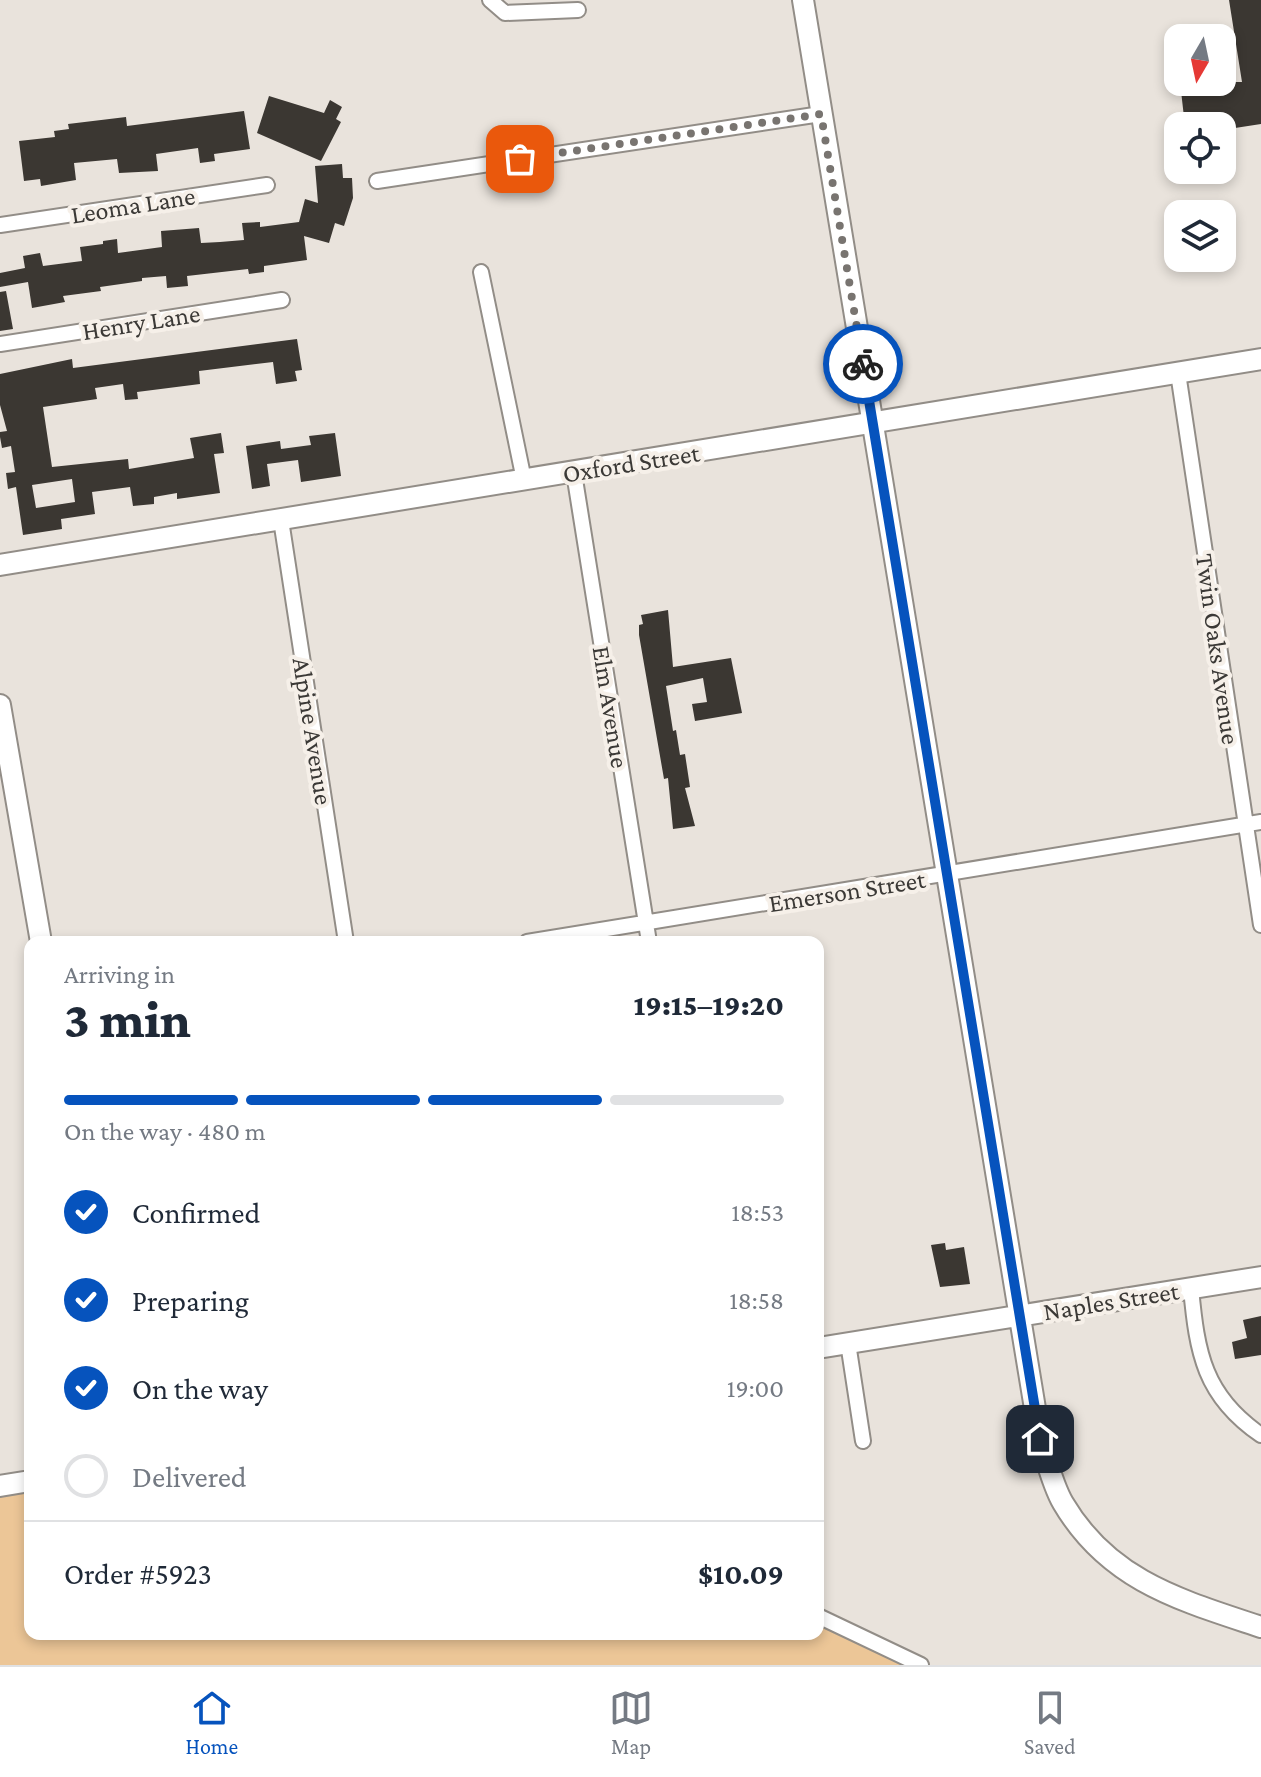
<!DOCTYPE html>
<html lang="en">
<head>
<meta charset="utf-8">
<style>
  :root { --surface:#fff; --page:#f6f6f7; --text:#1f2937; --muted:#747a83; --line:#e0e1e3; --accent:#0653bd }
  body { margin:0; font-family:"Crimson Pro",serif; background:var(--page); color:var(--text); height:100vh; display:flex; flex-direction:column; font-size:30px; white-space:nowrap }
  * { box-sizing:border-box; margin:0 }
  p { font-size:26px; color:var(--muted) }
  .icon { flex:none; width:44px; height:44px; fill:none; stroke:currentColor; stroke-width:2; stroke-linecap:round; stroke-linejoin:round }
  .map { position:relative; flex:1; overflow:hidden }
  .side { position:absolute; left:24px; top:936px; width:800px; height:704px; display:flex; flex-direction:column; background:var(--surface); border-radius:16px; box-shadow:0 4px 12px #0003 }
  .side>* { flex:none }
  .needle { width:52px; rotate:189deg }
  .buttons { position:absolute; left:1164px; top:24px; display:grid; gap:16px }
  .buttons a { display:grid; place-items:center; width:72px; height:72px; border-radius:16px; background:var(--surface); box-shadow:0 4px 12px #0003; font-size:40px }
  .pin { position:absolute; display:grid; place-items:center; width:68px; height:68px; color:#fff; margin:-34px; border-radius:16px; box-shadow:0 4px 12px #0006 }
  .courier { position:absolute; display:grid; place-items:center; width:80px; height:80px; margin:-40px; border:6px solid #0653bd; border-radius:50%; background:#fff; color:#222; box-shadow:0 2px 10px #0007 }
  .head em { font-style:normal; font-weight:800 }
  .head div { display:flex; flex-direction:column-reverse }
  .head { display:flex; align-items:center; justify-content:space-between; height:136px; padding:0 40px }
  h1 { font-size:52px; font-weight:800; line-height:60px }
  .bar { display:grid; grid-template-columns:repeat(4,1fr); gap:12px 8px; align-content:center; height:96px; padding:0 40px }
  .bar i { height:10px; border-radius:6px; background:var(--line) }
  .bar .current { background:var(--accent) }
  .bar p { grid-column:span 4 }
  .line { display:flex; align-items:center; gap:20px; padding:0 40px; border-top:2px solid var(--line) }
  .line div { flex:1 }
  ol { padding:0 40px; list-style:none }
  li { display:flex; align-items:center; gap:24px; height:88px }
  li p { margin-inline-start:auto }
  li .icon { padding:8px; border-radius:50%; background:var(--accent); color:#fff; stroke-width:4 }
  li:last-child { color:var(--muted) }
  li i { width:44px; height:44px; border:4px solid var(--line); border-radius:50% }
  .tab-bar { display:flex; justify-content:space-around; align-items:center; height:112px; border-top:2px solid var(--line); background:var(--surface); font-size:22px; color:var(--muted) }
  .tab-bar a { display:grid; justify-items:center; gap:4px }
  .tab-bar .current { color:var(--accent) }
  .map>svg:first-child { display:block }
  .green { fill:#ecc697 }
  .building { fill:#3b3732; fill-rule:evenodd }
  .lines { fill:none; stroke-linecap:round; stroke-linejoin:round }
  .street-casing { stroke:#928d87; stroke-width:18 }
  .secondary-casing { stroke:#928d87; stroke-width:24 }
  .street { stroke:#fff; stroke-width:14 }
  .secondary { stroke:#fff; stroke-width:20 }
  .done { stroke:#787470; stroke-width:8; stroke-dasharray:0 14.4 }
  .route { stroke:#0653bd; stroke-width:10 }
  .labels { text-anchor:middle; stroke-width:8; stroke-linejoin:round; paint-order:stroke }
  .street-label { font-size:26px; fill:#3b3936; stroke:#f6f0e9 }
</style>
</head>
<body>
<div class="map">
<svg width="1261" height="1665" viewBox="0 0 1261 1665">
  <rect width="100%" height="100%" fill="#e9e3dc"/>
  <!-- green -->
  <path class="green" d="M 30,1478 L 30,1634 L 818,1634 L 818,1620 L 918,1665 L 0,1665 L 0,1482 Z"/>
  <!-- building -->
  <path class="building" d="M 1229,0 L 1261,0 L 1261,124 L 1222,130 L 1222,126 L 1185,126 L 1180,82 L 1242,82 Z
    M 269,96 L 324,113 L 330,100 L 342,107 L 336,119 L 341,122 L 321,161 L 257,133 Z
    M 244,111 L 250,149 L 214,154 L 215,161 L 200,163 L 198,148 L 156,154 L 158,171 L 119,173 L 117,159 L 74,163 L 76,180 L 41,186 L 40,179 L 24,181 L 19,141 L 55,137 L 54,131 L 69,129 L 68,124 L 126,117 L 127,126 Z
    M 342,164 L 343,178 L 352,178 L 353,198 L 344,226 L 335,223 L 329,243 L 304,236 L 307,260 L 264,266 L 264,272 L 249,274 L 248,269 L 187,276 L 188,286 L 167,288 L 166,276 L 142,278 L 142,281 L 100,287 L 101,291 L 63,296 L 65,302 L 32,308 L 28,282 L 0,287 L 0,273 L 25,268 L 23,256 L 40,253 L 43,266 L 82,261 L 80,247 L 103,244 L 103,241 L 117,239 L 118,253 L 162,247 L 161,231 L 199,228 L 201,243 L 220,242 L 244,240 L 242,223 L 260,222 L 260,227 L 299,222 L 305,199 L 318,203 L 315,166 Z
    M 6,291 L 13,329 L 0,331 L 0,292 Z
    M 297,339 L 302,370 L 295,371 L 297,381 L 276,384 L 273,362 L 199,371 L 200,384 L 137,392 L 138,399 L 125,400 L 123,384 L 95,388 L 97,399 L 43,407 L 52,467 L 128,459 L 129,469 L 194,458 L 190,438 L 221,433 L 224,453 L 214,454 L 220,493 L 177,499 L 177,493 L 154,497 L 154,504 L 133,506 L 130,487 L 92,492 L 95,514 L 61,519 L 62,529 L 23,535 L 16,487 L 8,489 L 6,473 L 15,472 L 11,446 L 2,448 L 0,437 L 0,432 L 7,431 L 0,405 L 0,374 L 72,359 L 73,368 ZM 72,479 L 75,502 L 36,508 L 32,485 Z
    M 335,433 L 341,476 L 301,482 L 298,460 L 267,464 L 270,486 L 252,489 L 246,446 L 280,441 L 281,449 L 311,445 L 309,436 Z
    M 668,610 L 673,667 L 731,658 L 742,713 L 695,721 L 692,704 L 707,702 L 703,678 L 666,686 L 673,731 L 676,730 L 680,755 L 685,754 L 690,787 L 685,788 L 695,826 L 673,829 L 668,778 L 664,779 L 639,635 L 639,625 L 643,624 L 641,615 Z
    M 945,1243 L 946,1250 L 964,1247 L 970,1284 L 940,1287 L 931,1245 Z
    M 1261,1316 L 1261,1355 L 1235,1359 L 1232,1342 L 1247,1338 L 1243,1320 Z"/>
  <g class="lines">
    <defs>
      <path id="street" d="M 490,0 L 505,13 L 578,10
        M 377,181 L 821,114
        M 0,225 L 267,185
        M 481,272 L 524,480
        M 0,344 L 282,300
        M 1178,373 L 1261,925
        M 574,473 L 649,942
        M 281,520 L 346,942
        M 527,942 L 1261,822
        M 1191,1288 C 1197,1353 1204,1396 1261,1435
        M 848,1343 L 863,1441
        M 818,1616 L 921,1665"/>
      <path id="secondary" d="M 803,0 L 1040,1439 C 1047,1460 1052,1484 1063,1503 C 1109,1581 1180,1600 1261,1627
        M 0,565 L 1261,359
        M 0,705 L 41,942
        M 818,1348 L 1261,1277
        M 0,1486 L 30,1481"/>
    </defs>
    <!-- street casing -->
    <use href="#street" class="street-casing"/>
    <!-- secondary casing -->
    <use href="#secondary" class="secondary-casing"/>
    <!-- street -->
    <use href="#street" class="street"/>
    <!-- secondary -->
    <use href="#secondary" class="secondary"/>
  </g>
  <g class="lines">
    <!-- done -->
    <path class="done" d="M 520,159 L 821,114 L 863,364"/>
    <!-- route -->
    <path class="route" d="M 863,364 L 1040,1439"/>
  </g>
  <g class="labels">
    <!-- street labels -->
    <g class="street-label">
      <text transform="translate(133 205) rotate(-9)" y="9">Leoma Lane</text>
      <text transform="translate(141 322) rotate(-9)" y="9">Henry Lane</text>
      <text transform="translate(631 463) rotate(-9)" y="9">Oxford Street</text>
      <text transform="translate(1218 649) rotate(82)" y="9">Twin Oaks Avenue</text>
      <text transform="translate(611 707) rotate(81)" y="9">Elm Avenue</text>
      <text transform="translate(313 731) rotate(81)" y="9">Alpine Avenue</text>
      <text transform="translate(847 891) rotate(-9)" y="9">Emerson Street</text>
      <text transform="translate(1111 1301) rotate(-9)" y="9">Naples Street</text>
    </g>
  </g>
</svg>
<div class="buttons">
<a><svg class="needle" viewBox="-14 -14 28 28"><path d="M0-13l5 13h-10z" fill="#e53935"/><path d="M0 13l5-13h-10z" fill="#747a83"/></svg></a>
<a><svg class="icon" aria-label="locate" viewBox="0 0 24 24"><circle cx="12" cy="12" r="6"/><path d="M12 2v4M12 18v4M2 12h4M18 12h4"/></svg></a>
<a><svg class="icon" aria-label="layers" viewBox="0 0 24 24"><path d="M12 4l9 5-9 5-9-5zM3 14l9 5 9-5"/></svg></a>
</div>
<div class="pin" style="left:520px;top:159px;background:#ea580c"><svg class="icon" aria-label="bag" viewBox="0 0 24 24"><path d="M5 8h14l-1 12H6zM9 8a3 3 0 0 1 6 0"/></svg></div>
<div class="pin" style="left:1040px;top:1439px;background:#1f2937"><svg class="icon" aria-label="home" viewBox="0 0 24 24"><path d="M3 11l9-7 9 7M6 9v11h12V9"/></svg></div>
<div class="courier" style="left:863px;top:364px"><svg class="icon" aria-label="bike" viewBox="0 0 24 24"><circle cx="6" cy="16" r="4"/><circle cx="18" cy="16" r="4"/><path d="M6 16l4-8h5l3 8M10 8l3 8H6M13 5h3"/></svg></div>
<section class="side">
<div class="head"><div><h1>3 min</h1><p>Arriving in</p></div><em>19:15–19:20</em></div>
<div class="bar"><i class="current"></i><i class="current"></i><i class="current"></i><i></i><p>On the way · 480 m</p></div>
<ol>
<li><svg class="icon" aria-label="check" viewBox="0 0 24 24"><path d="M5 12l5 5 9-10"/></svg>Confirmed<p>18:53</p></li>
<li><svg class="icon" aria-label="check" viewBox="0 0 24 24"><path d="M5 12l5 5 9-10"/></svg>Preparing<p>18:58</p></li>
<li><svg class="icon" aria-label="check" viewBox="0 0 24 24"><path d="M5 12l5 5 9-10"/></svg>On the way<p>19:00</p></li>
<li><i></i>Delivered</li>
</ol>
<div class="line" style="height:104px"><div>Order #5923</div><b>$10.09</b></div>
</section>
</div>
<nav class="tab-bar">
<a class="current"><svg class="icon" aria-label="home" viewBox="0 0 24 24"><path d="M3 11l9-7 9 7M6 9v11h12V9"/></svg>Home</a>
<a><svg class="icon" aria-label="map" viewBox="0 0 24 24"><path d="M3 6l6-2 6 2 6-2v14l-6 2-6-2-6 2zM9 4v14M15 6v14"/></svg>Map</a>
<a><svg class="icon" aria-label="saved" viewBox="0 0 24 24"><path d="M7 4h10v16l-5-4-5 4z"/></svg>Saved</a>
</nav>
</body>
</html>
